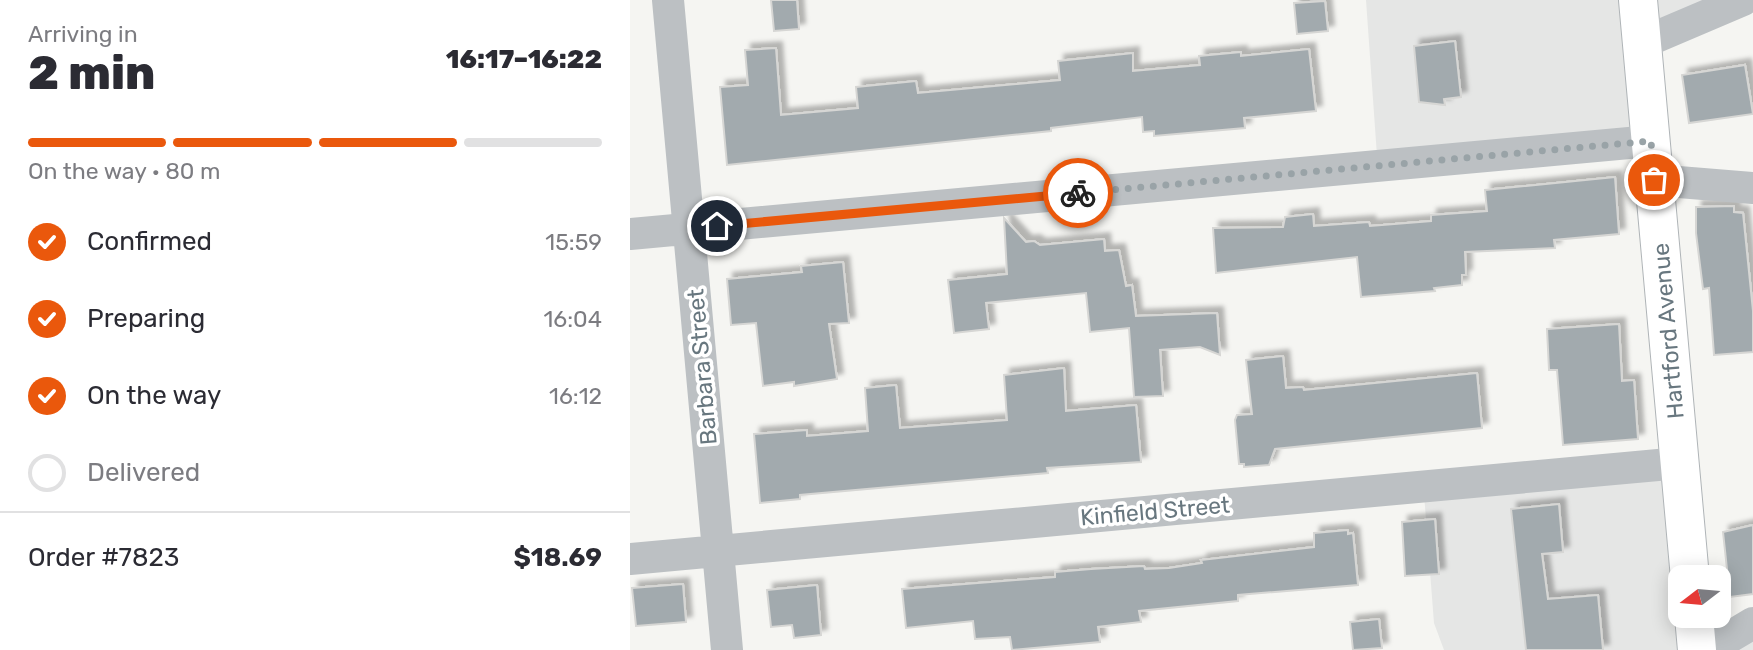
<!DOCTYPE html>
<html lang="en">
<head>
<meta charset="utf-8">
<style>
  :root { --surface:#fff; --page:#f2f2f3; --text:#2b2b33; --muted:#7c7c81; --line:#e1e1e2; --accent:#ea580c }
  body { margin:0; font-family:Rubik,sans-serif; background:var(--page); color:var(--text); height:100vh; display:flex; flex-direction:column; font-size:26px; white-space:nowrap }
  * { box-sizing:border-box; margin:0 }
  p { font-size:23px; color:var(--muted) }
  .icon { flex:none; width:38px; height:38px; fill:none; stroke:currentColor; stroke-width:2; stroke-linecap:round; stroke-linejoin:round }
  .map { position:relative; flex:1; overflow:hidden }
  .drawer { display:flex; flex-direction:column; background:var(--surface); width:630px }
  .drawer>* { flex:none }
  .needle { width:46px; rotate:254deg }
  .tools { position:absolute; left:1038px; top:565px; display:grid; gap:14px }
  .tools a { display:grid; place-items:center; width:63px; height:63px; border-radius:14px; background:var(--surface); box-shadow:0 4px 18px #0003; font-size:35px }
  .pin { position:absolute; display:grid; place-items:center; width:60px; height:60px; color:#fff; margin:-30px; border:4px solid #fff; border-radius:50%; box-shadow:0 2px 7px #0007 }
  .courier { position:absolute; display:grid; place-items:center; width:70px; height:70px; margin:-35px; border:5px solid #ea580c; border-radius:50%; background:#fff; color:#222; box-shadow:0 2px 9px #0007 }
  .summary em { font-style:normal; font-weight:800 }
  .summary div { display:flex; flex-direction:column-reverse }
  .summary { display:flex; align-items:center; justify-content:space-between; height:119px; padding:0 28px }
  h1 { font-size:46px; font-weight:800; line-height:52px }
  .bar { display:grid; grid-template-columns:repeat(4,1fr); gap:10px 7px; align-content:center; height:84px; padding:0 28px }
  .bar i { height:9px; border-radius:5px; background:var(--line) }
  .bar .active { background:var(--accent) }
  .bar p { grid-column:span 4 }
  .line { display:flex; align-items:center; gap:18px; padding:0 28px; border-top:2px solid var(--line) }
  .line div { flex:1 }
  ol { padding:0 28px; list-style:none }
  li { display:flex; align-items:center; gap:21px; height:77px }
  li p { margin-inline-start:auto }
  li .icon { padding:7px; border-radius:50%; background:var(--accent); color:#fff; stroke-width:4 }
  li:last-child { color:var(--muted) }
  li i { width:38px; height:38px; border:4px solid var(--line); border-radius:50% }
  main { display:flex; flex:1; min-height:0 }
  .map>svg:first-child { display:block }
  .built { fill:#e5e6e5 }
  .building { fill:#a2aaae; stroke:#d6d6d4; stroke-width:2; filter:url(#shadow) }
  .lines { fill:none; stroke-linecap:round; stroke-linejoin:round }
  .secondary-casing { stroke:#afb4b7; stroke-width:40 }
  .street { stroke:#bcc0c3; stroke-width:32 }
  .secondary { stroke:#fff; stroke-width:38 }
  .done { stroke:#99a3a7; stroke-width:7; stroke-dasharray:0 12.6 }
  .route { stroke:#ea580c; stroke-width:9 }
  .labels { text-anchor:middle; stroke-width:7; stroke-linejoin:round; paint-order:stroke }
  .street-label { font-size:23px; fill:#68777f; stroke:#fff }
</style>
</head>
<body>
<main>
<section class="drawer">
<div class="summary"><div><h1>2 min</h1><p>Arriving in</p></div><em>16:17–16:22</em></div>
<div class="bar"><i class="active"></i><i class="active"></i><i class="active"></i><i></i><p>On the way · 80 m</p></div>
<ol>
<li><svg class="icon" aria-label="check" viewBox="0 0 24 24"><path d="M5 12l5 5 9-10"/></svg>Confirmed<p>15:59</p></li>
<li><svg class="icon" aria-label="check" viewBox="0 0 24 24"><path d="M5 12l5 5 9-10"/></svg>Preparing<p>16:04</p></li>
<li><svg class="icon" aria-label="check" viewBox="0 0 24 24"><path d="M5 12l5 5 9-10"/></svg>On the way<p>16:12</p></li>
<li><i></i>Delivered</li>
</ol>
<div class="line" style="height:91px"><div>Order #7823</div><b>$18.69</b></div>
</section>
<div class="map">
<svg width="1123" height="650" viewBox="0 0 1123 650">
  <defs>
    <filter id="shadow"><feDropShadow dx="6" dy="-6" stdDeviation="2" flood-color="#0004"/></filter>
  </defs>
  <rect width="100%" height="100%" fill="#f5f5f2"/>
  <!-- built -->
  <path class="built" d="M 736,0 L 1107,0 L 1026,41 L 1031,125 L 747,156 Z
    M 1053,464 L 1050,616 L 1083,643 L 1123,620 L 1123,650 L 814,650 L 804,623 L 794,494 Z"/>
  <!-- building -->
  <path class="building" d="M 141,0 L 167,0 L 169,29 L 144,31 Z
    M 695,1 L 698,31 L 667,34 L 664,3 Z
    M 825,41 L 831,97 L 814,99 L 815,105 L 789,102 L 784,46 Z
    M 146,48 L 151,115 L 228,108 L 226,87 L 286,81 L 288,93 L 430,80 L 428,61 L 503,53 L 503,71 L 570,65 L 569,56 L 611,52 L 611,56 L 679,49 L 686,111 L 614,118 L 615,128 L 524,136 L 524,131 L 513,132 L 512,117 L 421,128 L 421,131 L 97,165 L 90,87 L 118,85 L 115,50 Z
    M 1115,65 L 1123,114 L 1059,123 L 1052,75 Z
    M 985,177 L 989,234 L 924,240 L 925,248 L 835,252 L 836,275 L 832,275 L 832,285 L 804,288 L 805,291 L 731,297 L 727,257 L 586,273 L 583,228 L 653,227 L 655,217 L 683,214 L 684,226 L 739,222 L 740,226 L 801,221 L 801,215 L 857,211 L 855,190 Z
    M 1104,206 L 1104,212 L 1113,213 L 1123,311 L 1123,352 L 1084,355 L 1079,288 L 1073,289 L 1066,233 L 1066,207 Z
    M 374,218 L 396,242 L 404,241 L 410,245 L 474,239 L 475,251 L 489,250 L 496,286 L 502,285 L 506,316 L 587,313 L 590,355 L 570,347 L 530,350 L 533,396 L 504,397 L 499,328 L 460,332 L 456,293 L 356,303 L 359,329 L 324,333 L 318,280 L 377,274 Z
    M 213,262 L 219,323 L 199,324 L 207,379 L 164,386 L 164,382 L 133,386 L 126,323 L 101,325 L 97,279 L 172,272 L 171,266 Z
    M 989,324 L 992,381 L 1004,380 L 1008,439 L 933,445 L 927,370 L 919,370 L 917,329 Z
    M 653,356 L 656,388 L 673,387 L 674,390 L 847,373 L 852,428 L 645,449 L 639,465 L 614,467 L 614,464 L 609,464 L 605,420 L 607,415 L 622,414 L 616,360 Z
    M 434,368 L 436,411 L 506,405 L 511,462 L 417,468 L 418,473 L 170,495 L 170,499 L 130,503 L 124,434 L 177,430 L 177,436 L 238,431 L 235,388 L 266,385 L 270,428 L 377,420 L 374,375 Z
    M 929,504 L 933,552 L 912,554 L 918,599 L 968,595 L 973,650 L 896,650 L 881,509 Z
    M 805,519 L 809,574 L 775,576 L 772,522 Z
    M 1123,525 L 1123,594 L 1100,597 L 1093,532 Z
    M 718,530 L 718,534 L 723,533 L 728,585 L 608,595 L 608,601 L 509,611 L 511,622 L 468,627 L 470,642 L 382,650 L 380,637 L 345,639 L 343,621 L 276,628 L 272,589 L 425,577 L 425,572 L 461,569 L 514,566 L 515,569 L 539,568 L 572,563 L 571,560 L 684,547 L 684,533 Z
    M 53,584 L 56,622 L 6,626 L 2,588 Z
    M 187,585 L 191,635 L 164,638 L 162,625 L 141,627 L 137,590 Z
    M 749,619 L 752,648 L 723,650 L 720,622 Z"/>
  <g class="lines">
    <defs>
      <path id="secondary" d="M 1008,0 L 1060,578
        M 1064,616 L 1067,650"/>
    </defs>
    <!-- secondary casing -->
    <use href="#secondary" class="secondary-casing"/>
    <!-- street -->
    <path class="street" d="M 38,0 L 97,650
      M 1012,43 L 1113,0
      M 1024,180 L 1123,188
      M 0,234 L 1021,141
      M 0,559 L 1050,463
      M 1078,650 L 1123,623"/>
    <!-- secondary -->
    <use href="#secondary" class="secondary"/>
  </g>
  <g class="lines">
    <!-- done -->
    <path class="done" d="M 448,193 L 1021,141 L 1024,180"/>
    <!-- route -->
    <path class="route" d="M 87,226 L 448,193"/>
  </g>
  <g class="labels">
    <!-- street labels -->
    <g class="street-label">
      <text transform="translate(1038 331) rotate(-95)" y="8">Hartford Avenue</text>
      <text transform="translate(72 367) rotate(-95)" y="8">Barbara Street</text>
      <text transform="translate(525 511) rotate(-5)" y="8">Kinfield Street</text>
    </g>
  </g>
</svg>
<div class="tools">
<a><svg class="needle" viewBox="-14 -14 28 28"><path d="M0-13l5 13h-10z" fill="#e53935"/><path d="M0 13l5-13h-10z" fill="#7c7c81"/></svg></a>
</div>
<div class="pin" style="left:1024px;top:180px;background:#ea580c"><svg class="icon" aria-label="bag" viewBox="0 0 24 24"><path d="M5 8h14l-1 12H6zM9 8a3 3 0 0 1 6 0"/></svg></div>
<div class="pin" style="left:87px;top:226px;background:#1f2937"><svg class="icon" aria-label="home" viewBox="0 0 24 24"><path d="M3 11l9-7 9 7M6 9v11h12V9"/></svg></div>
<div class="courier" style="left:448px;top:193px"><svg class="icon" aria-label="bike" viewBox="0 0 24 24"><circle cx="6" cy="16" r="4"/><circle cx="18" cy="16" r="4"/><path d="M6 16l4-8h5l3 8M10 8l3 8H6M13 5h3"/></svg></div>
</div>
</main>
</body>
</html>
